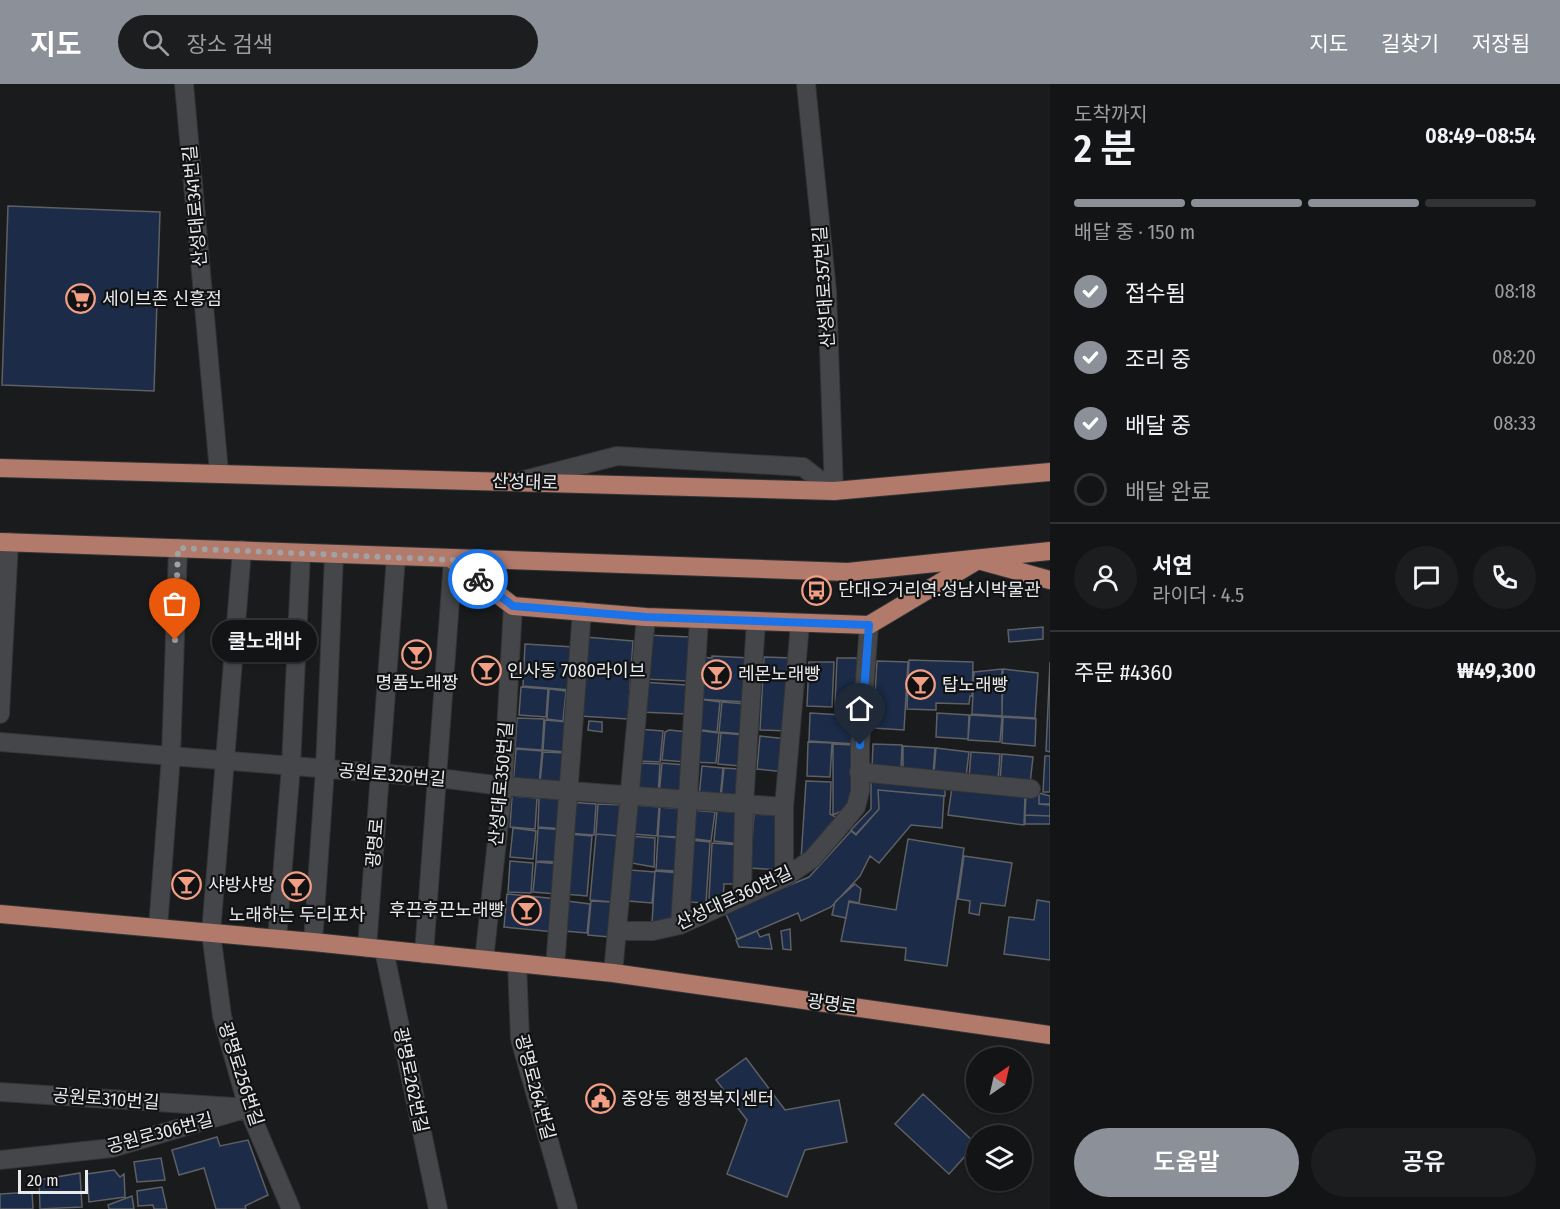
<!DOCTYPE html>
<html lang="ko">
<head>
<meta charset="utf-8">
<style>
  :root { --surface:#131416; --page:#1c1d1f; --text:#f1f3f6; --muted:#9d9ea1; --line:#323335; --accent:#8c9099 }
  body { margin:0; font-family:"Fira Sans Condensed","Noto Sans KR",sans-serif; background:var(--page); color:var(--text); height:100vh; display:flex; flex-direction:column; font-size:22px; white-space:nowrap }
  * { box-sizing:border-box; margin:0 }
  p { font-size:20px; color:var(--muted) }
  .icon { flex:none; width:33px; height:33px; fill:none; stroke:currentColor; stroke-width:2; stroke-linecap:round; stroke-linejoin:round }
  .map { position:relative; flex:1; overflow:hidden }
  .sheet { display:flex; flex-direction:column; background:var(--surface); width:510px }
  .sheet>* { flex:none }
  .needle { width:39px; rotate:34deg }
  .buttons { position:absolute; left:966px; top:963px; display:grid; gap:12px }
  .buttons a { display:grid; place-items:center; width:66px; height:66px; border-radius:50%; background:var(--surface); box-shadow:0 2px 4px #0004,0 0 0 2px var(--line); font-size:30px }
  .scale { position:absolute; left:18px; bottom:15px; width:70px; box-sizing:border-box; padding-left:6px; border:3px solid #e9eaec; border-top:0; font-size:16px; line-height:21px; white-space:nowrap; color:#e9eaec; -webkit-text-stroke:4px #111214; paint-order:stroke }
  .pin { position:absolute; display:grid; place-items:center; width:51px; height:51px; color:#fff; margin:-62px -26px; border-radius:50% 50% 50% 0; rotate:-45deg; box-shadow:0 0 6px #0007 }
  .pin .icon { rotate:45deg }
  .courier { position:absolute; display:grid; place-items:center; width:60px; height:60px; margin:-30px; border:4px solid #1a73e8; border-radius:50%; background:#fff; color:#222; box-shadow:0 2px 8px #0007 }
  .bubble { position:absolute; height:42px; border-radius:21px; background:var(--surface); box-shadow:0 2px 4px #0004,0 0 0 2px var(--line); font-size:20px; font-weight:600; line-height:42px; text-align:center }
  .head em { font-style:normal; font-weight:600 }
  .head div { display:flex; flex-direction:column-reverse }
  .head { display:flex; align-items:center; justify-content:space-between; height:102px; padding:0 24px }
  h1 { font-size:39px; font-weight:600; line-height:45px }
  .bar { display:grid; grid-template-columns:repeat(4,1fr); gap:9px 6px; align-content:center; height:72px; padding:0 24px }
  .bar i { height:8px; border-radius:4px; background:var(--line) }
  .bar .selected { background:var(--accent) }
  .bar p { grid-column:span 4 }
  .line { display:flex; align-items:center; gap:15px; padding:0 24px; border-top:2px solid var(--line) }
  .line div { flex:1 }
  .round { display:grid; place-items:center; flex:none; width:63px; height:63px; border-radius:32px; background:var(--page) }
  ol { padding:0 24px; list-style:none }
  li { display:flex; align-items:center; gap:18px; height:66px }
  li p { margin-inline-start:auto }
  li .icon { padding:6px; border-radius:50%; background:var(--accent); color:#fff; stroke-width:4 }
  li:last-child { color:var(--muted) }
  li i { width:33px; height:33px; border:3px solid var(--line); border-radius:50% }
  .primary-button { display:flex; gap:12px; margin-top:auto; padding:12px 24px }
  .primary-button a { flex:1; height:69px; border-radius:36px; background:var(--accent); color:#fff; font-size:24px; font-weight:600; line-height:69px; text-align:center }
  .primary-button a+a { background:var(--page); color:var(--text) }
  header { display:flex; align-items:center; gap:36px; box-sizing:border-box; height:84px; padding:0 30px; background:var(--accent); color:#fff }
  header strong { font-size:28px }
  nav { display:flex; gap:33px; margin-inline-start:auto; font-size:21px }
  .search { width:420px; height:54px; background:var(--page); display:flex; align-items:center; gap:15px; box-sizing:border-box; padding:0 21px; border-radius:33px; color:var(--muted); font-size:22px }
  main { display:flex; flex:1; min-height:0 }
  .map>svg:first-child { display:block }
  .building { fill:#1b2b48; stroke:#5e6063; stroke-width:1.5 }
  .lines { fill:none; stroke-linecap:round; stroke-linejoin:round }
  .minor-casing { stroke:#333436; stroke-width:20 }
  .major-casing { stroke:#333436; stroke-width:20 }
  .minor { stroke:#454649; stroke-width:18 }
  .major { stroke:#b27a6a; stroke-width:18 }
  .done { stroke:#a0a2a4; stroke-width:6; stroke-dasharray:0 10.8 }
  .route { stroke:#1a73e8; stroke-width:8 }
  .labels { text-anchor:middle; stroke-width:4.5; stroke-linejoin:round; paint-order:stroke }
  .street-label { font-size:18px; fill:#e9eaec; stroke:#111214 }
  .poi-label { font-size:18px; fill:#e9eaec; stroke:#111214; text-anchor:start }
</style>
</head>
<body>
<header>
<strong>지도</strong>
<div class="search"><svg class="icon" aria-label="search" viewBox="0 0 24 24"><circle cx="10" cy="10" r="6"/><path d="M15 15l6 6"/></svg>장소 검색</div>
<nav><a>지도</a><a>길찾기</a><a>저장됨</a></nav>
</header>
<main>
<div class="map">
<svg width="1050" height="1125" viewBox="0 0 1050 1125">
  <rect width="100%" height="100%" fill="#191b1d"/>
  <!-- building -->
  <path class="building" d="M 8,122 L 160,128 L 154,307 L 2,301 Z
    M 1043,543 L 1043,555 L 1009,558 L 1008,546 Z
    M 646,551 L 690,553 L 688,597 L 643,595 Z
    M 585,553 L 633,557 L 628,635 L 580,632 Z
    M 525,560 L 574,563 L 571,606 L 523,602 Z
    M 712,572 L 750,574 L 746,618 L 698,615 L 700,573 L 712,574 Z
    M 764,573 L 793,574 L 789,647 L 760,646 Z
    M 837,574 L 856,574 L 862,580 L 860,622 L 835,621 Z
    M 909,576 L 973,578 L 972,612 L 970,612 L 969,620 L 936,619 L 936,626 L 907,625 Z
    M 877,577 L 908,578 L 904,646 L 873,644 Z
    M 809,578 L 834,578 L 832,623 L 807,622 Z
    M 1050,578 L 1050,668 L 1046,667 Z
    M 1002,585 L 1002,632 L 972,630 L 974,588 Z
    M 1003,585 L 1038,589 L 1035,634 L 1002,632 Z
    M 642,598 L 686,601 L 685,630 L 640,628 Z
    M 521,603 L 548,605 L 546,633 L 519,631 Z
    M 549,605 L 566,607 L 563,637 L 547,635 Z
    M 698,615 L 720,618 L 717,648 L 695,645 Z
    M 722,618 L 746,620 L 744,650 L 719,648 Z
    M 810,629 L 858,632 L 856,660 L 809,657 Z
    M 937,629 L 969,631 L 968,655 L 936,653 Z
    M 970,631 L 1002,633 L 1000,658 L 968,656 Z
    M 1003,633 L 1036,635 L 1035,662 L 1002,659 Z
    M 517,634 L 544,635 L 542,666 L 515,664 Z
    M 545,636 L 568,638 L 566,668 L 543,666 Z
    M 589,637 L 602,638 L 602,648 L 588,646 Z
    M 637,645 L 663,647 L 660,678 L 641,677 Z
    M 669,646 L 688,648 L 685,678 L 662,676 L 665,648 Z
    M 694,646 L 719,649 L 716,679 L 691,678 Z
    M 721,649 L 744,651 L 741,682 L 718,680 Z
    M 760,652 L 787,655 L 784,688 L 757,685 Z
    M 808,658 L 832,659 L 830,693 L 807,692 Z
    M 833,660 L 853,661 L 852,722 L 833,731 Z
    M 873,660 L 902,661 L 901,687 L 872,685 Z
    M 903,662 L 935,664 L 933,690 L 903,688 Z
    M 936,664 L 969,668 L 966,693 L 934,689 Z
    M 516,665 L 542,667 L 539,702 L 513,700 Z
    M 543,668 L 565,669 L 563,701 L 540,699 Z
    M 971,668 L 1000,670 L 998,696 L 969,694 Z
    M 1002,670 L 1033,673 L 1030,700 L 1000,697 Z
    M 1045,672 L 1050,672 L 1050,708 L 1043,708 Z
    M 640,679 L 660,680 L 658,711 L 644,710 L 638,701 Z
    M 662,679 L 685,681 L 682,713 L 659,711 Z
    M 702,682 L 723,684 L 720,715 L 699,713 Z
    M 724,684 L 739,685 L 736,715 L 721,713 Z
    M 871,696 L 945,703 L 945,712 L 878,706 L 879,725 L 856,750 L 851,746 L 871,725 Z
    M 806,697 L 831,698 L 830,730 L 836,733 L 836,739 L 801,776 Z
    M 952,703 L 1025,711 L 1024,741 L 948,731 Z
    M 878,706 L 944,712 L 942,744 L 911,741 L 879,779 L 870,772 L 860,792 L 831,823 L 801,837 L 798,829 L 737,855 L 725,828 L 809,793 L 851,747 L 856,751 L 879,725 Z
    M 1039,709 L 1050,712 L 1050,720 L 1039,720 Z
    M 1026,711 L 1039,711 L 1039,720 L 1050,721 L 1050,732 L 1025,731 Z
    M 512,712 L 537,714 L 535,745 L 510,743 Z
    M 539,714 L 564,715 L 563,745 L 538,743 Z
    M 569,718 L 596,720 L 594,751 L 567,749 Z
    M 598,720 L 624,721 L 622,752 L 596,750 Z
    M 635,721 L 659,723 L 657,752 L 633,750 Z
    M 660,723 L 682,725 L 680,753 L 658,752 Z
    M 691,726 L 715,728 L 711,757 L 688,754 Z
    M 717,727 L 737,728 L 740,760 L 714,757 Z
    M 754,730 L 782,732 L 778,786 L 750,784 Z
    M 1025,731 L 1050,732 L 1050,740 L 1025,740 Z
    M 513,744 L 536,747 L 533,775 L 510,773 Z
    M 538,744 L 564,746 L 562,778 L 536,777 Z
    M 568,750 L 592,752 L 587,812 L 564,810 Z
    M 596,750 L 619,752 L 613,818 L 590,816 Z
    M 628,752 L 655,754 L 654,783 L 626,778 Z
    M 658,752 L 679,754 L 677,787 L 656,786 Z
    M 908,755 L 964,764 L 947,882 L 905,876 L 906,864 L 841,857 L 849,818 L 896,826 Z
    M 690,756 L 710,758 L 706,819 L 689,818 Z
    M 712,759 L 740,761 L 738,800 L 724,800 L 723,815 L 709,814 Z
    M 964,772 L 1012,779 L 1005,822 L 981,819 L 979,831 L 969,829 L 970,817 L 958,815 Z
    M 510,777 L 533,779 L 531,809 L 508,808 Z
    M 536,778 L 560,780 L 557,810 L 533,808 Z
    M 630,786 L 655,788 L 652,819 L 628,817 Z
    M 655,787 L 679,789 L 676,836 L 652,840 Z
    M 855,800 L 861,805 L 859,819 L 849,817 L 846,834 L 832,831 L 835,818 Z
    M 507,810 L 558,815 L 555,848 L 504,843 Z
    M 1037,816 L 1050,818 L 1050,876 L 1004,870 L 1009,833 L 1034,836 Z
    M 567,817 L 590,820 L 587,849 L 564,847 Z
    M 591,817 L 612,818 L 609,853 L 588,851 Z
    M 790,845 L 791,866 L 783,865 L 781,847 Z
    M 757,847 L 760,853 L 769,850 L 772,865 L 739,863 L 736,856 Z
    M 746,974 L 785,1026 L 839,1016 L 847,1058 L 805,1066 L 787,1113 L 727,1090 L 747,1036 L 716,996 Z
    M 923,1010 L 976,1060 L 949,1090 L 895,1040 Z
    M 217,1053 L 220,1062 L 248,1056 L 268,1111 L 245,1122 L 246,1125 L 216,1125 L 204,1084 L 179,1091 L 172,1066 Z
    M 161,1074 L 165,1096 L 137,1098 L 134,1078 Z
    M 114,1086 L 120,1093 L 124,1090 L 125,1113 L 89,1118 L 87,1090 Z
    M 80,1089 L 82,1123 L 40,1125 L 39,1096 Z
    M 162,1103 L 167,1125 L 154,1125 L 153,1121 L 138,1122 L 137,1107 Z
    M 32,1108 L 33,1125 L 0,1125 L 0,1110 Z
    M 132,1112 L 134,1125 L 109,1125 L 108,1121 Z"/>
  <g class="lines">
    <defs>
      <path id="minor" d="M 184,0 L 219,388
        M 806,0 L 827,207 L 834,407
        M 524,396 L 617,372 L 803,383 L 834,407
        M 242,466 L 211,849 L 222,932 L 248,1024 L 291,1125
        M 0,630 L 9,458
        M 0,658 L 439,694 L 503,702 L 784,723
        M 859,688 L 1031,705
        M 784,794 L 784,723 L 800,540
        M 742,812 L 744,720 L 756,538
        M 680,841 L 699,535
        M 158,844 L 171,672 L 178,464
        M 619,847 L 653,847 L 680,841 L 784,794 L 812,775 L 842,740 L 856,723 L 860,707 L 860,661 L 869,541
        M 277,855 L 291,682 L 301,469
        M 313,858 L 325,685 L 334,471
        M 367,864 L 396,473
        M 384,866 L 438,1125
        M 424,870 L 453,476
        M 484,876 L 503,702 L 513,522
        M 517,879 L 520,955 L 568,1125
        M 555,883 L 582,527
        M 613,889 L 646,533
        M 0,1008 L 234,1023
        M 0,1076 L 112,1064 L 248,1024"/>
      <path id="major" d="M 0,384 L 834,407 L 1050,388
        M 0,458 L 848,488 L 1050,467
        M 453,476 L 513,522 L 646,533 L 869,541 L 978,476 L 1050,496
        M 0,830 L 313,858 L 613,889 L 1050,951"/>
    </defs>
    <!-- minor casing -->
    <use href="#minor" class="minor-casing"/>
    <!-- major casing -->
    <use href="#major" class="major-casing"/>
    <!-- minor -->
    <use href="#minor" class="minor"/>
    <!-- major -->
    <use href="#major" class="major"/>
  </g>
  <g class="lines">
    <!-- done -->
    <path class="done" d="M 175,556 L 178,464 L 453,476 L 478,495"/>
    <!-- route -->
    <path class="route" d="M 478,495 L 513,522 L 646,533 L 869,541 L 860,661"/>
  </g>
  <!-- icons -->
  <defs>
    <symbol id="supermarket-ring" viewBox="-11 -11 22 22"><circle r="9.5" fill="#111214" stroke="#f39f85" stroke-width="1.5"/><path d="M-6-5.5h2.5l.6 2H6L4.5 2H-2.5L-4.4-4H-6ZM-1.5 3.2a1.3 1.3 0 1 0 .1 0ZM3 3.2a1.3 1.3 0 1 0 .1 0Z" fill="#f39f85"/></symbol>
    <symbol id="bus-ring" viewBox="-11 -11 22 22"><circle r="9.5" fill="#111214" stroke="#f39f85" stroke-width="1.5"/><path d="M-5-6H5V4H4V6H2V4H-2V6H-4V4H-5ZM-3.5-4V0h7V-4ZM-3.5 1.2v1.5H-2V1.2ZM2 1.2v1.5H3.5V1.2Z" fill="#f39f85"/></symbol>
    <symbol id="bar-ring" viewBox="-11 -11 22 22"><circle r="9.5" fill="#111214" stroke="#f39f85" stroke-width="1.5"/><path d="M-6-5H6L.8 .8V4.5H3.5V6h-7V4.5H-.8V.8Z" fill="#f39f85"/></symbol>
    <symbol id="civic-ring" viewBox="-11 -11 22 22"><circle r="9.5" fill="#111214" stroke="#f39f85" stroke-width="1.5"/><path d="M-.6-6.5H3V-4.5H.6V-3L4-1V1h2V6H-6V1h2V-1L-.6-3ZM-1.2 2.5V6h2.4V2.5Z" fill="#f39f85"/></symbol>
  </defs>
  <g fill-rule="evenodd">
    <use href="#supermarket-ring" x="64" y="198" width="33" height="33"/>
    <use href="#bus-ring" x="800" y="490" width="33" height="33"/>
    <use href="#bar-ring" x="400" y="554" width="33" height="33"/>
    <use href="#bar-ring" x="470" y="570" width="33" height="33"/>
    <use href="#bar-ring" x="700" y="574" width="33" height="33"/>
    <use href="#bar-ring" x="904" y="584" width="33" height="33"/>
    <use href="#bar-ring" x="170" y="784" width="33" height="33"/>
    <use href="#bar-ring" x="280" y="786" width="33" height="33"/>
    <use href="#bar-ring" x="510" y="810" width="33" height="33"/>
    <use href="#civic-ring" x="584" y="998" width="33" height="33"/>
  </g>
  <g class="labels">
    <!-- street labels -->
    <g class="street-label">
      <text transform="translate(195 122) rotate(-95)" y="6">산성대로341번길</text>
      <text transform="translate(824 203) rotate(-94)" y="6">산성대로357번길</text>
      <text transform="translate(525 398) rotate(2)" y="6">산성대로</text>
      <text transform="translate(392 691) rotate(5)" y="6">공원로320번길</text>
      <text transform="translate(501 700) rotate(-85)" y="6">산성대로350번길</text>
      <text transform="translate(375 759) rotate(-85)" y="6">광명로</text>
      <text transform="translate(734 814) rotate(-25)" y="6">산성대로360번길</text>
      <text transform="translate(832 920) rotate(8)" y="6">광명로</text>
      <text transform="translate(241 990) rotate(72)" y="6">광명로256번길</text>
      <text transform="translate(411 996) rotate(78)" y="6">광명로262번길</text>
      <text transform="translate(535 1003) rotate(75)" y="6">광명로264번길</text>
      <text transform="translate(106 1015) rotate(4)" y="6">공원로310번길</text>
      <text transform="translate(160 1049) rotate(-15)" y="6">공원로306번길</text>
    </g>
    <!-- poi labels -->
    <g class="poi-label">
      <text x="102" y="221">세이브존 신흥점</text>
      <text x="838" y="512">단대오거리역.성남시박물관</text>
      <text x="507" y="593">인사동 7080라이브</text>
      <text x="738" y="596">레몬노래빵</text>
      <text x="417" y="605" text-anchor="middle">명품노래짱</text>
      <text x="942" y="607">탑노래빵</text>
      <text x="208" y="807">샤방샤방</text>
      <text x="505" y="832" text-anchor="end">후끈후끈노래빵</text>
      <text x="297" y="837" text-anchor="middle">노래하는 두리포차</text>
      <text x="621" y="1021">중앙동 행정복지센터</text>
    </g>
  </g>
</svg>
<div class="buttons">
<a><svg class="needle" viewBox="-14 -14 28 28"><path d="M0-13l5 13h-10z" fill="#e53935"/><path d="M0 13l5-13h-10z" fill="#9d9ea1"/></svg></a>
<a><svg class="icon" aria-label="layers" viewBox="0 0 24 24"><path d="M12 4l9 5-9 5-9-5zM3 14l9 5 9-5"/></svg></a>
</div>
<div class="scale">20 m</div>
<div class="pin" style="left:175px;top:556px;background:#ea580c"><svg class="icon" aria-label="bag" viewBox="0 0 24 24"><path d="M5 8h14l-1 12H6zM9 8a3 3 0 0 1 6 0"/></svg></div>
<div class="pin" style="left:860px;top:661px;background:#1f2937"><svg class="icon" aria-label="home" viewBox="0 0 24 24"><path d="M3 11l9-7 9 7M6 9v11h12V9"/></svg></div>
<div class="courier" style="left:478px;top:495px"><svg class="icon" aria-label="bike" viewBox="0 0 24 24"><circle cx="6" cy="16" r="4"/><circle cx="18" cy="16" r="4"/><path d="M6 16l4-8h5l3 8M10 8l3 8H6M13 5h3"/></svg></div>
<div class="bubble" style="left:212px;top:536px;width:105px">쿨노래바</div>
</div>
<section class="sheet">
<div class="head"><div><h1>2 분</h1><p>도착까지</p></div><em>08:49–08:54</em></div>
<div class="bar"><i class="selected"></i><i class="selected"></i><i class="selected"></i><i></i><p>배달 중 · 150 m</p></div>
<ol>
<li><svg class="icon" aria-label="check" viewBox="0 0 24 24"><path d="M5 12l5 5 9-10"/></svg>접수됨<p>08:18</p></li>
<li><svg class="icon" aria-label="check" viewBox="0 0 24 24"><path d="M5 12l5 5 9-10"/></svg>조리 중<p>08:20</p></li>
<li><svg class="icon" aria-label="check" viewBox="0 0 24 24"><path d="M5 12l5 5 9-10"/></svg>배달 중<p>08:33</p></li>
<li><i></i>배달 완료</li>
</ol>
<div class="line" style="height:108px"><a class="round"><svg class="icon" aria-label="person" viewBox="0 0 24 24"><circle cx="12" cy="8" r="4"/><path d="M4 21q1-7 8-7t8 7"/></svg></a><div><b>서연</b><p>라이더 · 4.5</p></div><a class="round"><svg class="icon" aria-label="chat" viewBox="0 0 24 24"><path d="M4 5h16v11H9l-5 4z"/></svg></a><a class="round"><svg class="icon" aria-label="phone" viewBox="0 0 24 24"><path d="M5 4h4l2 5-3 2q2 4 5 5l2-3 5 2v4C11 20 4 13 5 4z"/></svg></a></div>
<div class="line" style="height:78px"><div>주문 #4360</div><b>₩49,300</b></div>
<div class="primary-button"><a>도움말</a><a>공유</a></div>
</section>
</main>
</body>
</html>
